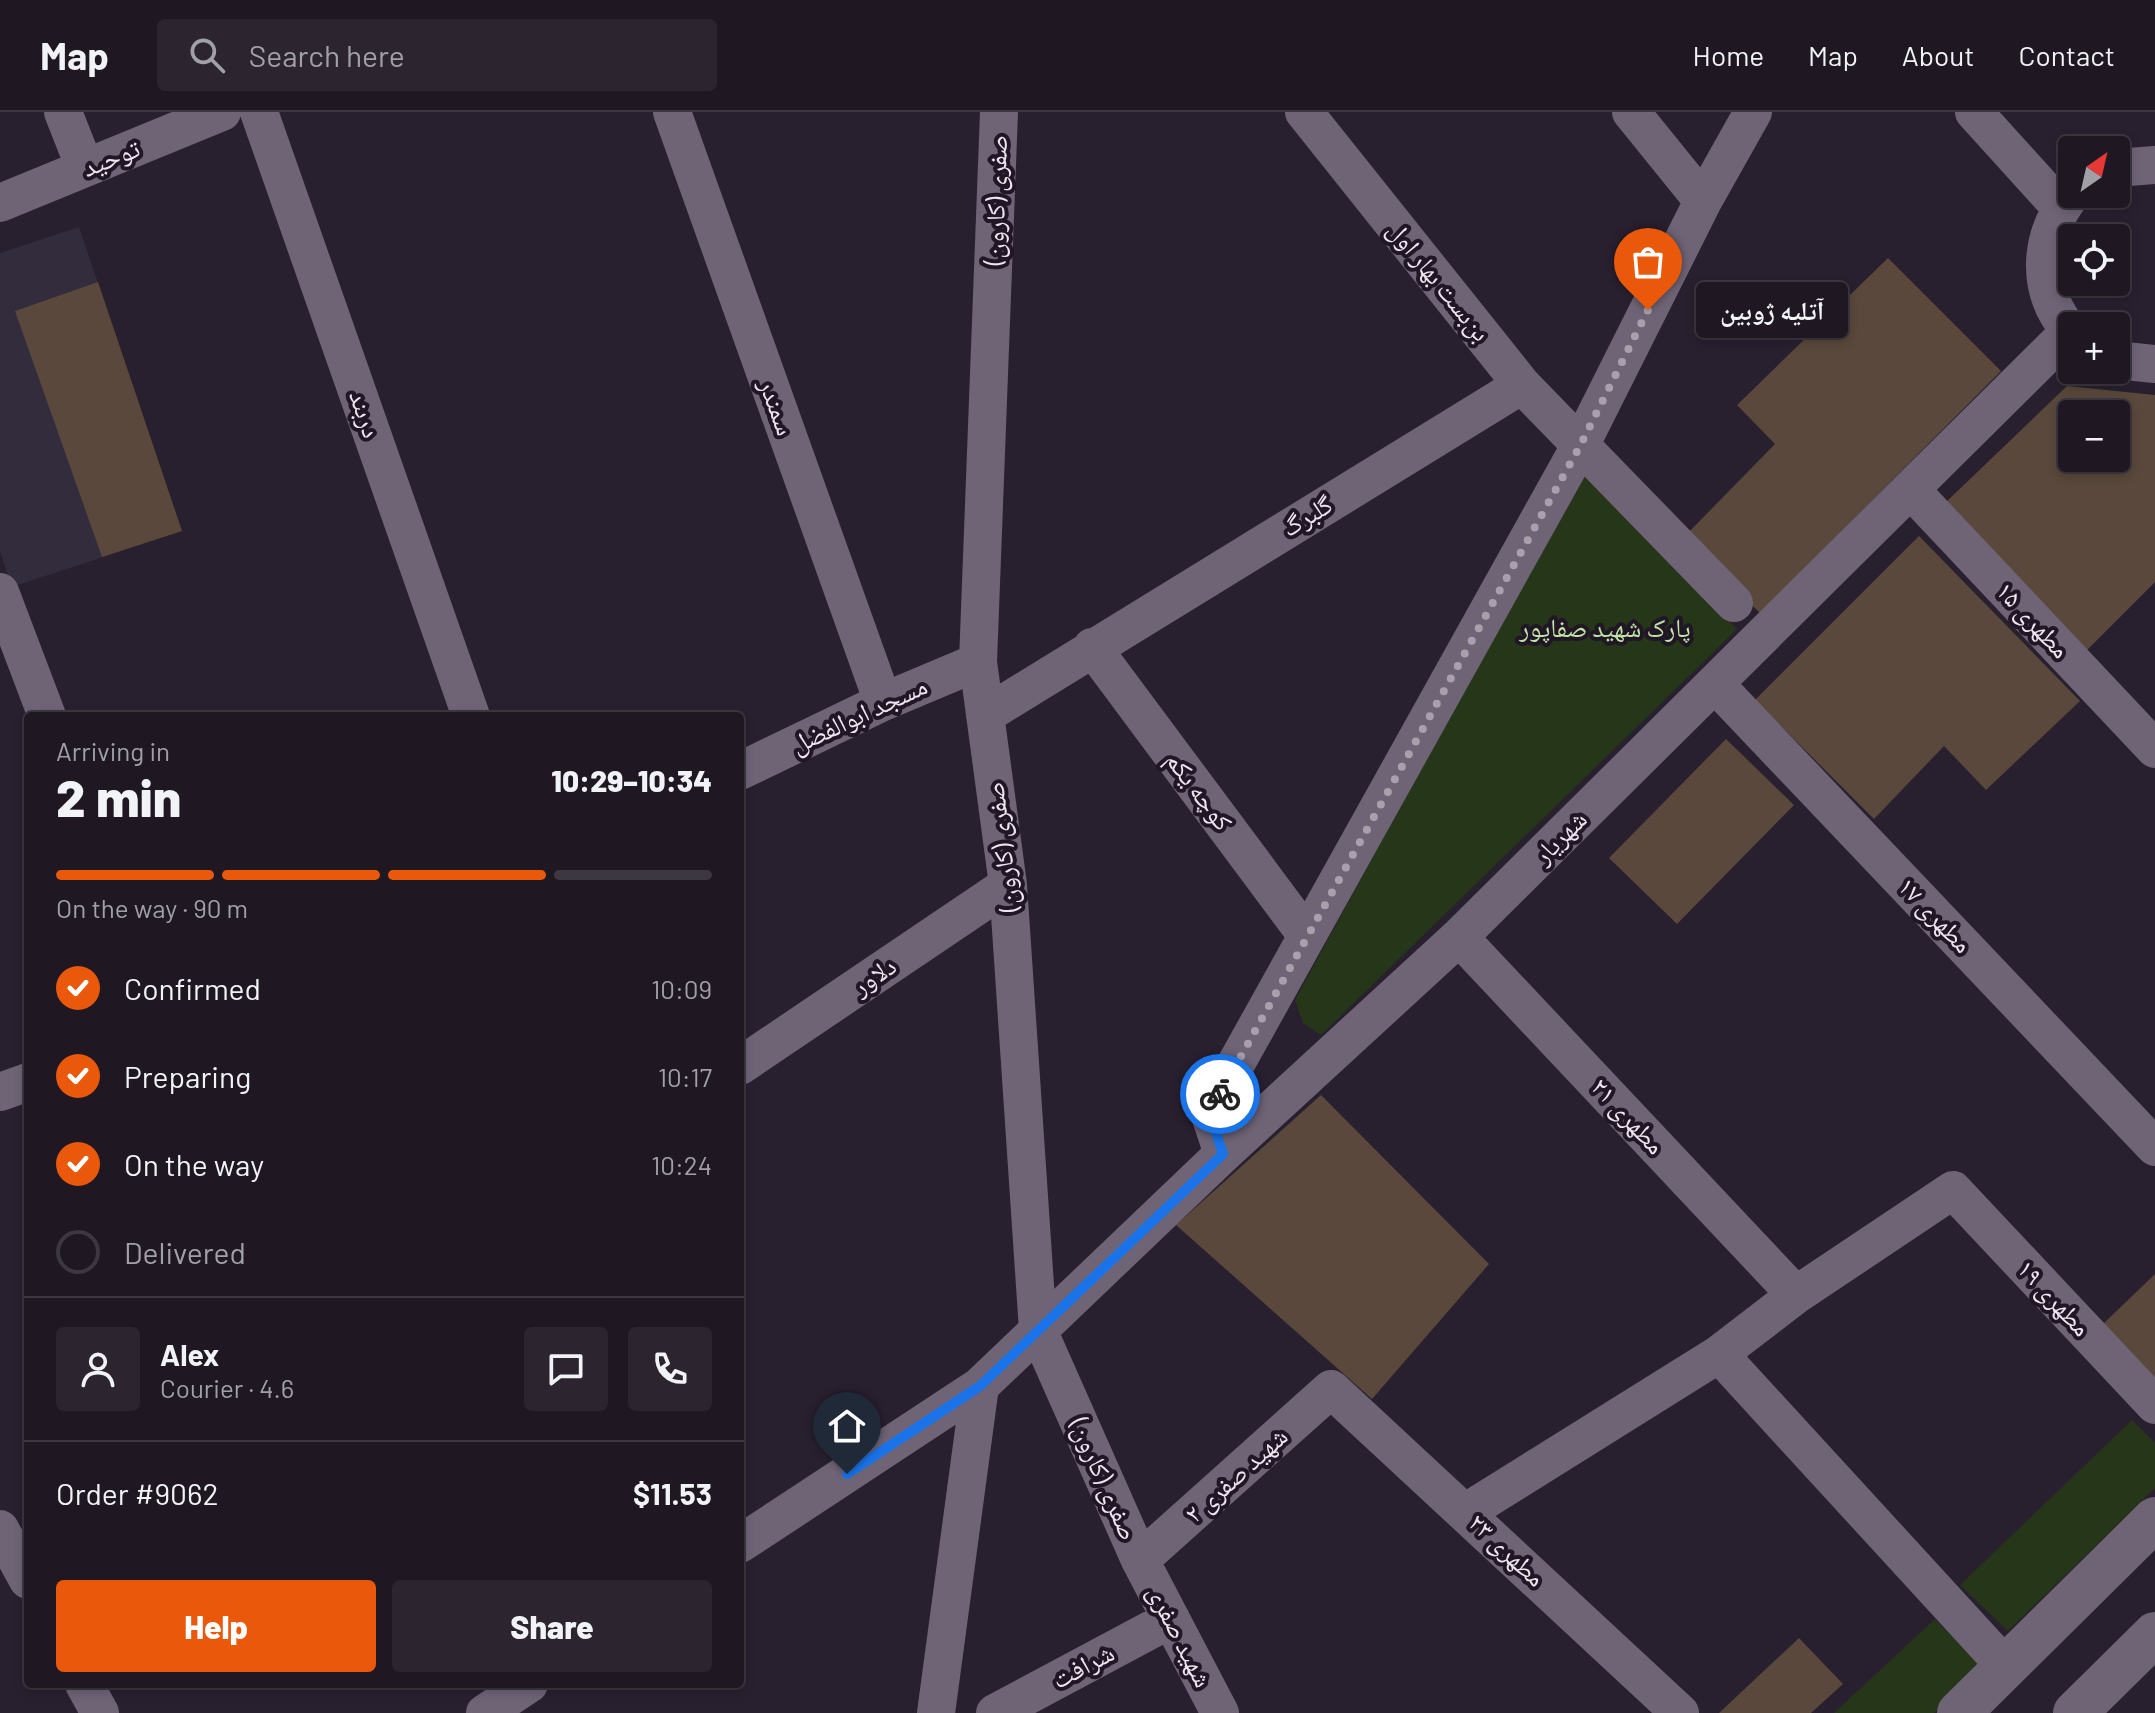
<!DOCTYPE html>
<html lang="en">
<head>
<meta charset="utf-8">
<style>
  :root { --surface:#1f1823; --page:#2c2530; --text:#f1f3f6; --muted:#a1a0a6; --line:#3c3741; --accent:#ea580c }
  body { margin:0; font-family:Barlow,"Noto Naskh Arabic",sans-serif; background:var(--page); color:var(--text); height:100vh; display:flex; flex-direction:column; font-size:30px; white-space:nowrap }
  * { box-sizing:border-box; margin:0 }
  p { font-size:26px; color:var(--muted) }
  .icon { flex:none; width:44px; height:44px; fill:none; stroke:currentColor; stroke-width:2; stroke-linecap:round; stroke-linejoin:round }
  .map { position:relative; flex:1; overflow:hidden }
  .drawer { position:absolute; left:24px; top:600px; width:720px; height:976px; display:flex; flex-direction:column; background:var(--surface); border-radius:8px; box-shadow:0 4px 12px #0003,0 0 0 2px var(--line) }
  .drawer>* { flex:none }
  .needle { width:52px; rotate:34deg }
  .tools { position:absolute; left:2058px; top:24px; display:grid; gap:16px }
  .tools a { display:grid; place-items:center; width:72px; height:72px; border-radius:8px; background:var(--surface); box-shadow:0 4px 12px #0003,0 0 0 2px var(--line); font-size:40px }
  .pin { position:absolute; display:grid; place-items:center; width:68px; height:68px; color:#fff; margin:-82px -34px; border-radius:50% 50% 50% 0; rotate:-45deg; box-shadow:0 0 8px #0007 }
  .pin .icon { rotate:45deg }
  .courier { position:absolute; display:grid; place-items:center; width:80px; height:80px; margin:-40px; border:6px solid #1a73e8; border-radius:50%; background:#fff; color:#222; box-shadow:0 2px 10px #0007 }
  .bubble { position:absolute; height:56px; border-radius:8px; background:var(--surface); box-shadow:0 4px 12px #0003,0 0 0 2px var(--line); font-size:26px; font-weight:800; line-height:56px; text-align:center }
  .overview em { font-style:normal; font-weight:800 }
  .overview div { display:flex; flex-direction:column-reverse }
  .overview { display:flex; align-items:center; justify-content:space-between; height:136px; padding:0 32px }
  h1 { font-size:52px; font-weight:800; line-height:60px }
  .bar { display:grid; grid-template-columns:repeat(4,1fr); gap:12px 8px; align-content:center; height:96px; padding:0 32px }
  .bar i { height:10px; border-radius:6px; background:var(--line) }
  .bar .active { background:var(--accent) }
  .bar p { grid-column:span 4 }
  .line { display:flex; align-items:center; gap:20px; padding:0 32px; border-top:2px solid var(--line) }
  .line div { flex:1 }
  .round { display:grid; place-items:center; flex:none; width:84px; height:84px; border-radius:8px; background:var(--page) }
  ol { padding:0 32px; list-style:none }
  li { display:flex; align-items:center; gap:24px; height:88px }
  li p { margin-inline-start:auto }
  li .icon { padding:8px; border-radius:50%; background:var(--accent); color:#fff; stroke-width:4 }
  li:last-child { color:var(--muted) }
  li i { width:44px; height:44px; border:4px solid var(--line); border-radius:50% }
  .primary-button { display:flex; gap:16px; margin-top:auto; padding:16px 32px }
  .primary-button a { flex:1; height:92px; border-radius:8px; background:var(--accent); color:#fff; font-size:32px; font-weight:800; line-height:92px; text-align:center }
  .primary-button a+a { background:var(--page); color:var(--text) }
  header { display:flex; align-items:center; gap:48px; box-sizing:border-box; height:112px; padding:0 40px; background:var(--surface); border-bottom:2px solid var(--line) }
  header strong { font-size:38px }
  nav { display:flex; gap:44px; margin-inline-start:auto; font-size:28px }
  .search { width:560px; height:72px; background:var(--page); display:flex; align-items:center; gap:20px; box-sizing:border-box; padding:0 28px; border-radius:8px; color:var(--muted); font-size:30px }
  .map>svg:first-child { display:block }
  .education { fill:#322c3c }
  .green { fill:#263719 }
  .building { fill:#59483b; fill-rule:evenodd }
  .lines { fill:none; stroke-linecap:round; stroke-linejoin:round }
  .street { stroke:#6f6476; stroke-width:38 }
  .secondary { stroke:#6f6476; stroke-width:44 }
  .done { stroke:#a8a0ac; stroke-width:8; stroke-dasharray:0 14.4 }
  .route { stroke:#1a73e8; stroke-width:10 }
  .labels { text-anchor:middle; stroke-width:8; stroke-linejoin:round; paint-order:stroke }
  .street-label { font-size:26px; fill:#ece5f0; stroke:#201625 }
  .park-label { font-size:26px; fill:#bfe4a5; stroke:#201625 }
</style>
</head>
<body>
<header>
<strong>Map</strong>
<div class="search"><svg class="icon" aria-label="search" viewBox="0 0 24 24"><circle cx="10" cy="10" r="6"/><path d="M15 15l6 6"/></svg>Search here</div>
<nav><a>Home</a><a>Map</a><a>About</a><a>Contact</a></nav>
</header>
<div class="map">
<svg width="2155" height="1601" viewBox="0 0 2155 1601">
  <rect width="100%" height="100%" fill="#29202f"/>
  <!-- education -->
  <path class="education" d="M 79,115 L 182,419 L 12,475 L 0,439 L 0,141 Z"/>
  <!-- green -->
  <path class="green" d="M 1585,356 L 1737,517 L 1321,923 L 1303,911 L 1295,888 Z
    M 2132,1308 L 2155,1331 L 2155,1376 L 2008,1519 L 1960,1473 Z
    M 1935,1507 L 1982,1555 L 1934,1601 L 1834,1601 Z"/>
  <!-- building -->
  <path class="building" d="M 1888,146 L 2001,259 L 1760,501 L 1683,426 L 1775,332 L 1737,293 Z
    M 98,170 L 182,419 L 102,445 L 15,199 Z
    M 2067,274 L 2155,283 L 2155,470 L 2086,539 L 1945,391 ZM 2072,302 L 2116,302 L 2116,346 L 2072,346 Z
    M 1919,424 L 2080,589 L 1986,678 L 1944,634 L 1874,707 L 1755,588 Z
    M 1726,627 L 1794,693 L 1677,812 L 1609,746 Z
    M 1321,983 L 1489,1152 L 1372,1287 L 1176,1113 Z
    M 2155,1162 L 2155,1272 L 2101,1214 Z
    M 1799,1526 L 1843,1572 L 1811,1601 L 1719,1601 Z"/>
  <g class="lines">
    <!-- street -->
    <path class="street" d="M 63,0 L 85,56
      M 259,0 L 471,604
      M 672,0 L 883,590
      M 999,0 L 978,550 L 1008,773 L 1038,1218 L 1140,1448 L 1220,1601
      M 1304,0 L 1522,273 L 1734,491
      M 1631,0 L 1703,89
      M 1974,0 L 2061,96
      M 2116,56 L 2155,53
      M 0,91 L 222,0
      M 2072,221 C 2034,180 2038,124 2072,82
      M 2116,248 L 2155,252
      M 1911,378 L 2155,637
      M 0,480 L 47,604
      M 1092,535 L 1307,824
      M 1715,572 L 2155,1035
      M 985,603 L 1522,273
      M 740,659 L 883,590 L 978,550
      M 1459,825 L 1796,1183
      M 740,954 L 1008,773
      M 0,980 L 28,970
      M 1223,1042 L 1210,1003 L 1223,975 L 1580,334 L 1703,89 L 1753,0
      M 1719,1242 L 2006,1555
      M 1466,1400 L 1719,1242 L 1796,1183 L 1953,1078 L 2155,1293
      M 0,1417 L 28,1468
      M 740,1432 L 980,1274 L 1223,1042 L 1459,825 L 2070,219
      M 1140,1448 L 1331,1277 L 1680,1601
      M 84,1572 L 100,1601
      M 485,1601 L 529,1572
      M 936,1601 L 980,1274
      M 995,1601 L 1171,1507"/>
    <!-- secondary -->
    <path class="secondary" d="M 1959,1601 L 2155,1407
      M 2075,1601 L 2155,1522"/>
  </g>
  <g class="lines">
    <!-- done -->
    <path class="done" d="M 1220,982 L 1580,334 L 1648,198"/>
    <!-- route -->
    <path class="route" d="M 847,1362 L 980,1274 L 1223,1042 L 1210,1003 L 1220,982"/>
  </g>
  <g class="labels">
    <!-- street labels -->
    <g class="street-label">
      <text transform="translate(111 46) rotate(-22)" y="9">توحید</text>
      <text transform="translate(996 88) rotate(-88)" y="9">صفری (کارون)</text>
      <text transform="translate(1439 169) rotate(51)" y="9">بن‌بست بهار اول</text>
      <text transform="translate(777 295) rotate(70)" y="9">سمندر</text>
      <text transform="translate(365 302) rotate(71)" y="9">دربند</text>
      <text transform="translate(1307 404) rotate(-31)" y="9">گلبرگ</text>
      <text transform="translate(2033 508) rotate(47)" y="9">مطهری ۱۵</text>
      <text transform="translate(859 603) rotate(-25)" y="9">مسجد ابوالفضل</text>
      <text transform="translate(1199 679) rotate(53)" y="9">کوچه یکم</text>
      <text transform="translate(1560 725) rotate(-45)" y="9">شهریار</text>
      <text transform="translate(1002 735) rotate(-97)" y="9">صفری (کارون)</text>
      <text transform="translate(1935 803) rotate(46)" y="9">مطهری ۱۷</text>
      <text transform="translate(874 864) rotate(-34)" y="9">دلاور</text>
      <text transform="translate(1628 1004) rotate(47)" y="9">مطهری ۲۱</text>
      <text transform="translate(2054 1186) rotate(47)" y="9">مطهری ۱۹</text>
      <text transform="translate(1236 1363) rotate(-42)" y="9">شهید صفری ۲</text>
      <text transform="translate(1104 1367) rotate(66)" y="9">صفری (کارون)</text>
      <text transform="translate(1507 1438) rotate(43)" y="9">مطهری ۲۳</text>
      <text transform="translate(1180 1524) rotate(63)" y="9">شهید صفری</text>
      <text transform="translate(1083 1554) rotate(-28)" y="9">شرافت</text>
    </g>
    <!-- park labels -->
    <g class="park-label">
      <text x="1605" y="525">پارک شهید صفاپور</text>
    </g>
  </g>
</svg>
<div class="tools">
<a><svg class="needle" viewBox="-14 -14 28 28"><path d="M0-13l5 13h-10z" fill="#e53935"/><path d="M0 13l5-13h-10z" fill="#a1a0a6"/></svg></a>
<a><svg class="icon" aria-label="locate" viewBox="0 0 24 24"><circle cx="12" cy="12" r="6"/><path d="M12 2v4M12 18v4M2 12h4M18 12h4"/></svg></a>
<a>+</a>
<a>−</a>
</div>
<div class="pin" style="left:1648px;top:198px;background:#ea580c"><svg class="icon" aria-label="bag" viewBox="0 0 24 24"><path d="M5 8h14l-1 12H6zM9 8a3 3 0 0 1 6 0"/></svg></div>
<div class="pin" style="left:847px;top:1362px;background:#1f2937"><svg class="icon" aria-label="home" viewBox="0 0 24 24"><path d="M3 11l9-7 9 7M6 9v11h12V9"/></svg></div>
<div class="courier" style="left:1220px;top:982px"><svg class="icon" aria-label="bike" viewBox="0 0 24 24"><circle cx="6" cy="16" r="4"/><circle cx="18" cy="16" r="4"/><path d="M6 16l4-8h5l3 8M10 8l3 8H6M13 5h3"/></svg></div>
<div class="bubble" style="left:1696px;top:170px;width:152px">آتلیه ژوبین</div>
<section class="drawer">
<div class="overview"><div><h1>2 min</h1><p>Arriving in</p></div><em>10:29–10:34</em></div>
<div class="bar"><i class="active"></i><i class="active"></i><i class="active"></i><i></i><p>On the way · 90 m</p></div>
<ol>
<li><svg class="icon" aria-label="check" viewBox="0 0 24 24"><path d="M5 12l5 5 9-10"/></svg>Confirmed<p>10:09</p></li>
<li><svg class="icon" aria-label="check" viewBox="0 0 24 24"><path d="M5 12l5 5 9-10"/></svg>Preparing<p>10:17</p></li>
<li><svg class="icon" aria-label="check" viewBox="0 0 24 24"><path d="M5 12l5 5 9-10"/></svg>On the way<p>10:24</p></li>
<li><i></i>Delivered</li>
</ol>
<div class="line" style="height:144px"><a class="round"><svg class="icon" aria-label="person" viewBox="0 0 24 24"><circle cx="12" cy="8" r="4"/><path d="M4 21q1-7 8-7t8 7"/></svg></a><div><b>Alex</b><p>Courier · 4.6</p></div><a class="round"><svg class="icon" aria-label="chat" viewBox="0 0 24 24"><path d="M4 5h16v11H9l-5 4z"/></svg></a><a class="round"><svg class="icon" aria-label="phone" viewBox="0 0 24 24"><path d="M5 4h4l2 5-3 2q2 4 5 5l2-3 5 2v4C11 20 4 13 5 4z"/></svg></a></div>
<div class="line" style="height:104px"><div>Order #9062</div><b>$11.53</b></div>
<div class="primary-button"><a>Help</a><a>Share</a></div>
</section>
</div>
</body>
</html>
